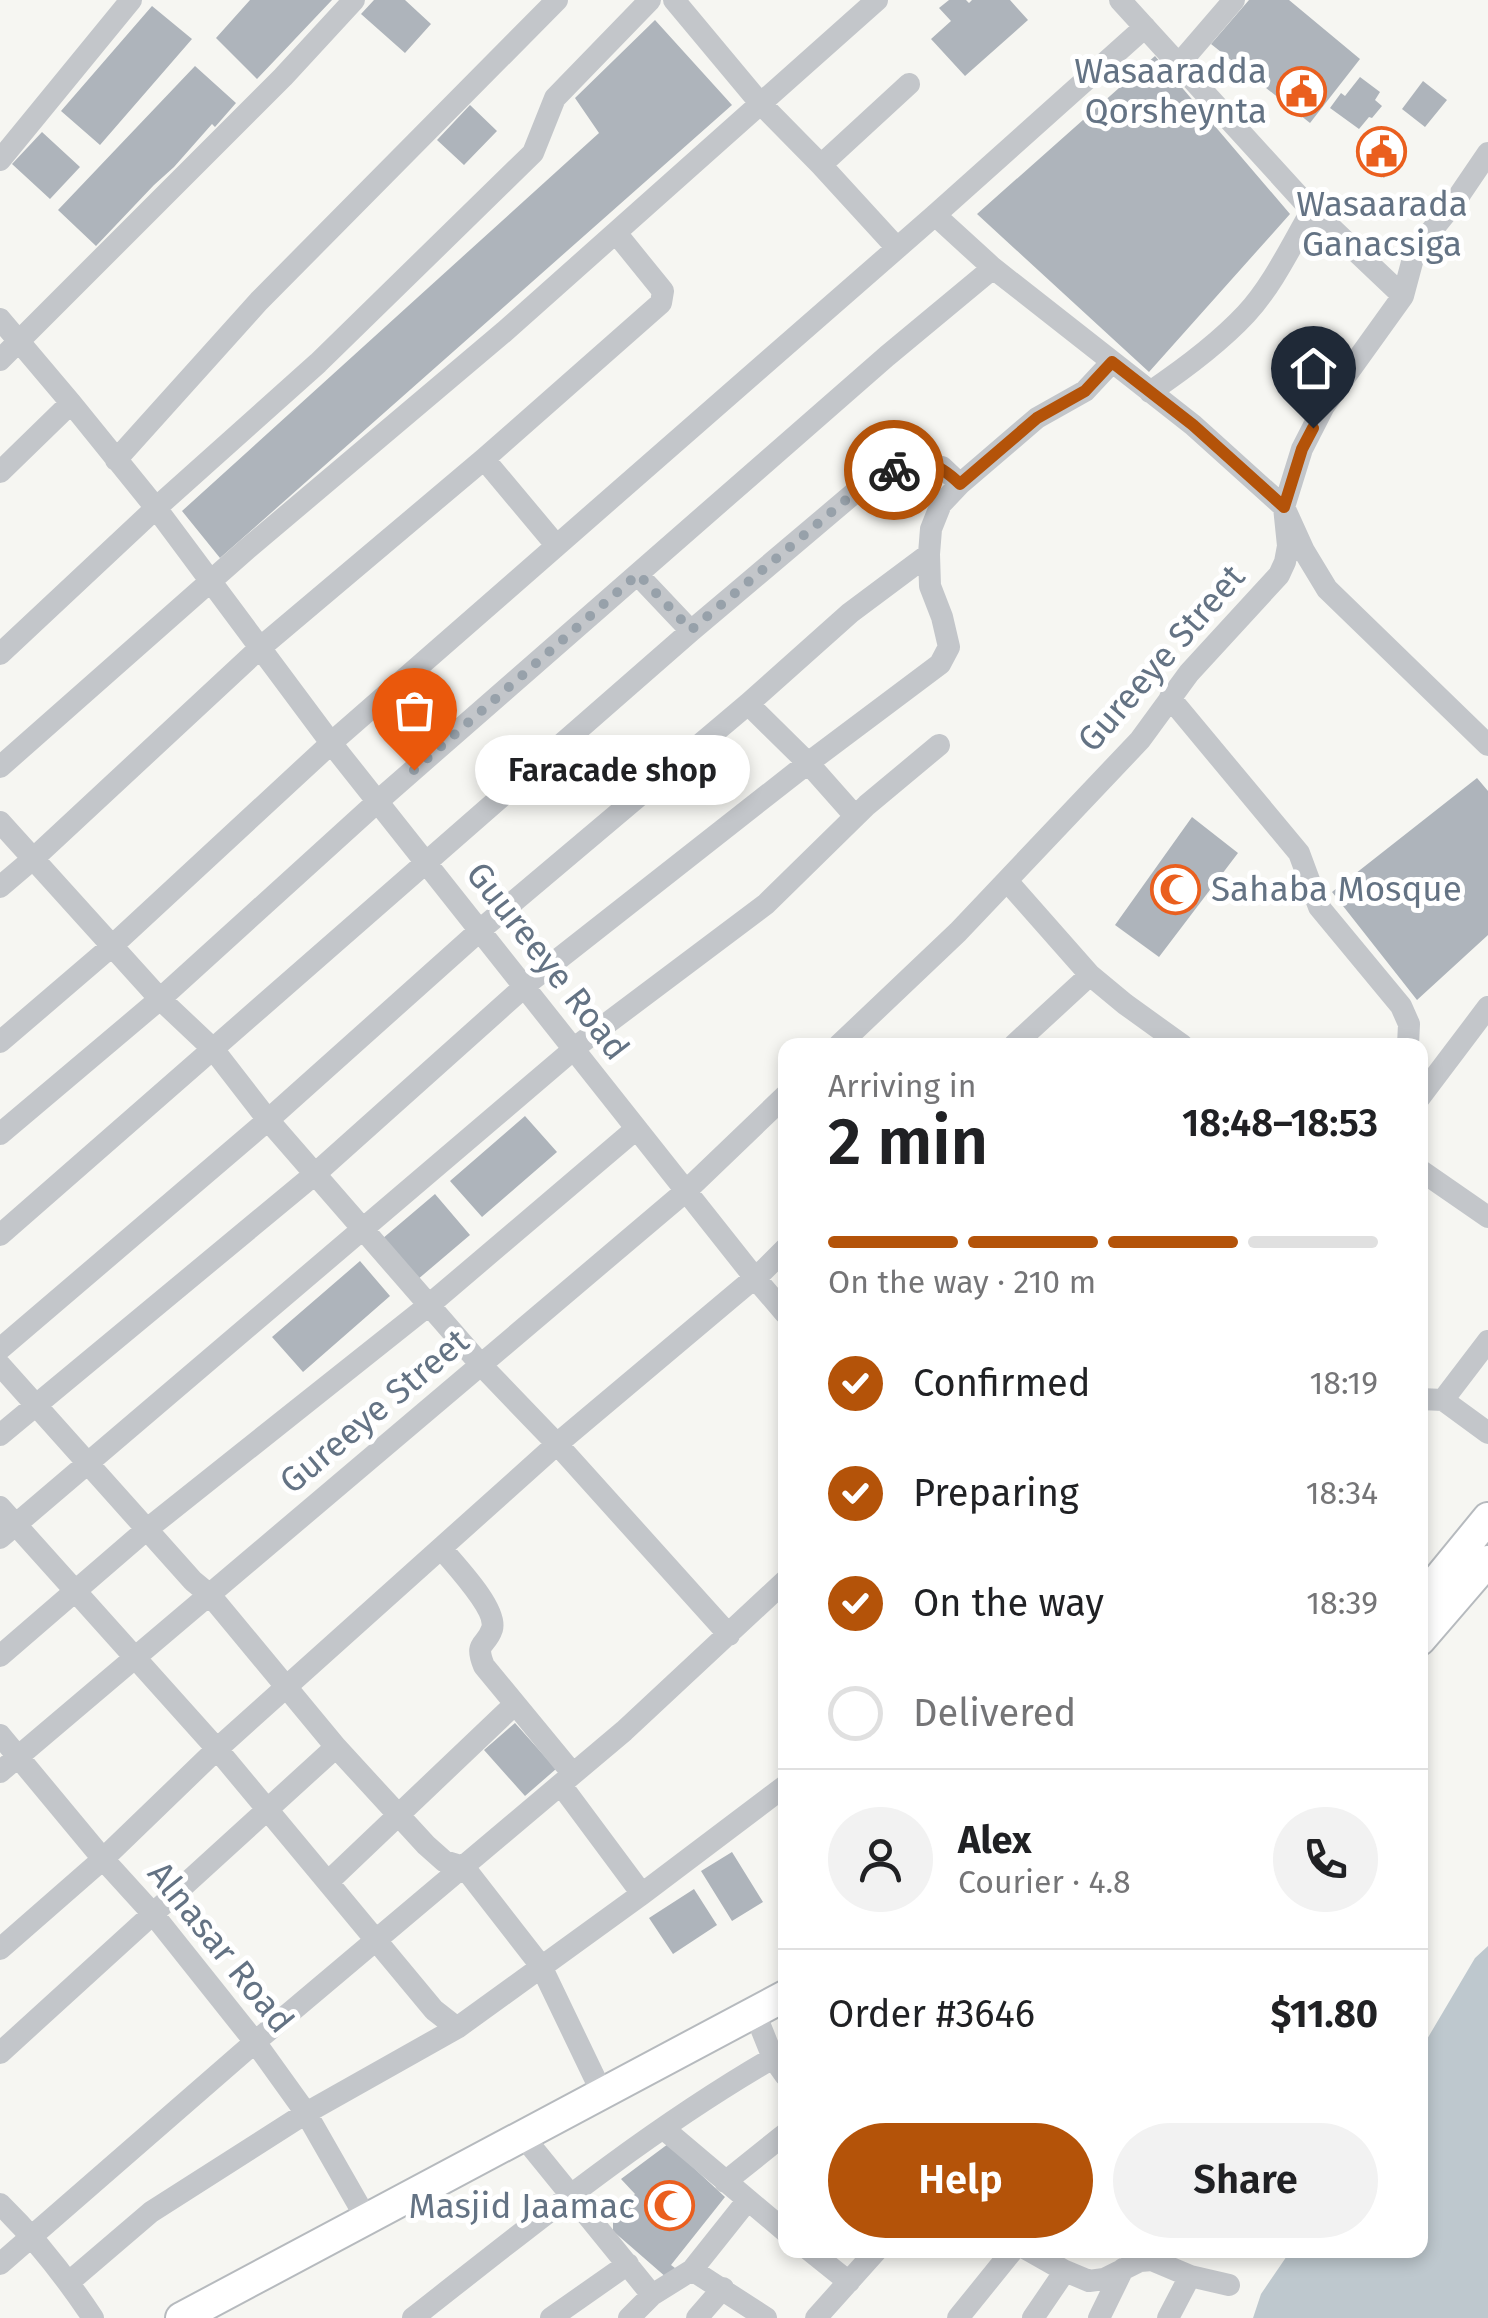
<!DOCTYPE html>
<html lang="en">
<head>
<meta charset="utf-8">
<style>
  :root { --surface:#fff; --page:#f2f2f2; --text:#202124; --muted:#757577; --line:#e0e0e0; --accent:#b45309 }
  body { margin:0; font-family:"Fira Sans",sans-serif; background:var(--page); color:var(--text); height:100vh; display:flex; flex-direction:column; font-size:38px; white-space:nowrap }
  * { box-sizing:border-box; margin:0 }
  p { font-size:32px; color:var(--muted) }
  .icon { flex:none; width:55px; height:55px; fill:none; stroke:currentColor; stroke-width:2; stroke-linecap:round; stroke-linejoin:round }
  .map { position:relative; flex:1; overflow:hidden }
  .panel { position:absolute; left:778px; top:1038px; width:650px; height:1220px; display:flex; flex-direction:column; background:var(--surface); border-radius:20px; box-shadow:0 5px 15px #0003 }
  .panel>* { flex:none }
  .pin { position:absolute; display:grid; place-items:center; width:85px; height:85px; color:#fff; margin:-102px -42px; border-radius:50% 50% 50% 0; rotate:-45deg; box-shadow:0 0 10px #0007 }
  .pin .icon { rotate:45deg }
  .courier { position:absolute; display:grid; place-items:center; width:100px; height:100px; margin:-50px; border:8px solid #b45309; border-radius:50%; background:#fff; color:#222; box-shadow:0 2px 12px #0007 }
  .bubble { position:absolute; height:70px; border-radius:35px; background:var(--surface); box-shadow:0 5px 15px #0003; font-size:32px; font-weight:600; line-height:70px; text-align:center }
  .head em { font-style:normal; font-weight:600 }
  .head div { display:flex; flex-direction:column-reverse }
  .head { display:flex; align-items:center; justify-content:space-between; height:170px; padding:0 50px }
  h1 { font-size:65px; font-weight:600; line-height:75px }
  .bar { display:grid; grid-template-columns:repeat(4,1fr); gap:15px 10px; align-content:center; height:120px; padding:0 50px }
  .bar i { height:12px; border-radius:8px; background:var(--line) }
  .bar .active { background:var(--accent) }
  .bar p { grid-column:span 4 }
  .line { display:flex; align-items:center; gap:25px; padding:0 50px; border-top:2px solid var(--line) }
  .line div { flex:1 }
  .round { display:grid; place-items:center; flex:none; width:105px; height:105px; border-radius:52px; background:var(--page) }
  ol { padding:0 50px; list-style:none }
  li { display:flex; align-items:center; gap:30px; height:110px }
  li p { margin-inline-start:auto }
  li .icon { padding:10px; border-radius:50%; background:var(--accent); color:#fff; stroke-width:4 }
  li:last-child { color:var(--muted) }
  li i { width:55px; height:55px; border:5px solid var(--line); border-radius:50% }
  .cta { display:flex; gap:20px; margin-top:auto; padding:20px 50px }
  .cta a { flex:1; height:115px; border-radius:60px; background:var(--accent); color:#fff; font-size:40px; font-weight:600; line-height:115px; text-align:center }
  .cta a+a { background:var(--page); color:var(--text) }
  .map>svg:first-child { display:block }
  .water { fill:#bec8ce }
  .building { fill:#aeb4bb }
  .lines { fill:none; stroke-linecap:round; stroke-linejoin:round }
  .major-casing { stroke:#b6babe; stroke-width:34 }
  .minor { stroke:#c3c6ca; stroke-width:22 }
  .major { stroke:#fff; stroke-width:30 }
  .done { stroke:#97a1aa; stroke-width:10; stroke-dasharray:0 18 }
  .route { stroke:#b45309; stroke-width:12 }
  .labels { text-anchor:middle; stroke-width:10; stroke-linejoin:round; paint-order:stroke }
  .poi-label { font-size:35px; fill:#647384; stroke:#fff; text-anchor:end }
  .street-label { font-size:35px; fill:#647384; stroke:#fff }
</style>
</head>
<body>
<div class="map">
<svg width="1488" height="2318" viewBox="0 0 1488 2318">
  <rect width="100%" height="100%" fill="#f6f6f2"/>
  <!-- water -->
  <path class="water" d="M 1488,1946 L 1488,2318 L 1253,2318 L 1261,2294 L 1291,2250 L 1420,2250 L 1420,2051 L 1475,1958 Z"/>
  <!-- building -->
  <path class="building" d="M 250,0 L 332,0 L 257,79 L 216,38 Z
    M 374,0 L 405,0 L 431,24 L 405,53 L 361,14 Z
    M 949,0 L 966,0 L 969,3 L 972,0 L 1010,0 L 1028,20 L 965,76 L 931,39 L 951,21 L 939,8 Z
    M 1249,0 L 1289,0 L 1360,59 L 1310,123 L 1211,44 Z
    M 152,6 L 192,39 L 100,145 L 61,111 Z
    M 655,20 L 732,105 L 220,558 L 182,511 L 599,133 L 575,98 Z
    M 1155,56 L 1290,214 L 1149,372 L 977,214 Z
    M 195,66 L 236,103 L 215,127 L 212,124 L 174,167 L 154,185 L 96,246 L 58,210 Z
    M 1360,77 L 1380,92 L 1375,100 L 1382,106 L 1372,118 L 1369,117 L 1359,129 L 1330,108 L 1341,93 L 1345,96 Z
    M 1423,81 L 1447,100 L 1425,127 L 1402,109 Z
    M 470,105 L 497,131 L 464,165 L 437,140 Z
    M 1378,126 L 1407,148 L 1384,178 L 1356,156 Z
    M 42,132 L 80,167 L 50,199 L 12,164 Z
    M 1477,778 L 1488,791 L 1488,935 L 1417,1000 L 1332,892 Z
    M 1192,817 L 1238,853 L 1159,957 L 1115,925 Z
    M 525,1116 L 557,1152 L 482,1217 L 450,1181 Z
    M 435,1194 L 470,1235 L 417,1280 L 382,1239 Z
    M 360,1261 L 390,1296 L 303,1372 L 272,1337 Z
    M 515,1723 L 556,1769 L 525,1796 L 484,1750 Z
    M 732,1852 L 763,1902 L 732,1921 L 701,1871 Z
    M 694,1889 L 717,1925 L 673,1954 L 649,1918 Z
    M 668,2144 L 725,2197 L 671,2265 L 675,2268 L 667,2278 L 613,2231 L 613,2215 L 635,2194 L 621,2179 Z"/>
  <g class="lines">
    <defs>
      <path id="major" d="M 1420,1601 L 1488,1518
        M 1420,1640 L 1488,1561
        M 181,2318 L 785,1996"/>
    </defs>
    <!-- major casing -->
    <use href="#major" class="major-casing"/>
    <!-- minor -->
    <path class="minor" d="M 674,0 L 760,103 L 821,165 L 897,248
      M 1120,0 L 1305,203 L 1403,296
      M 1179,64 L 1234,0
      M 0,160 L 131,0
      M 821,165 L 909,84
      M 935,215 L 993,268 L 1193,425 L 1284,507 L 1304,551 L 1327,589 L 1488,745
      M 0,319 L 71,403 L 156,508 L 331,743 L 755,1278 L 785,1313
      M 0,360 L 283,77 L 354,0
      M 1150,392 C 1184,369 1218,344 1246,314 C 1273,285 1292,244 1312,210
      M 484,459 L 556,545
      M 116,460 L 259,301 L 557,0
      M 0,472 L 71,403
      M 638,575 L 691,631
      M 0,654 L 156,508 L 318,363 L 533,153 L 555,98 L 650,0
      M 1170,698 L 1299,853 L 1319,907 L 1401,1006 L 1409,1024 L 1408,1045
      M 748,704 L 808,763 L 855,816
      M 0,767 L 247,549 L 504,332 L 877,0
      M 0,822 L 160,999 L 213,1049 L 268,1120 L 482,1366 L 557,1444 L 729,1635
      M 1007,881 L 1090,975 L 1125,1004 L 1182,1045
      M 0,887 L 34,858 L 261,647 L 484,459 L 661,303 L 663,291 L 616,233
      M 0,1042 L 112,946 L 339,736 L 935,215 L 1145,27
      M 839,1045 L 958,932 L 1140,740 L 1189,673 L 1279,575 L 1285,562 L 1288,546 L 1284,507 L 1302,449 L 1324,406 L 1403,296 L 1415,251 L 1454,203 L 1488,153
      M 1014,1045 L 1090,975
      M 1420,1097 L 1488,1007
      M 0,1134 L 160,999 L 386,794 L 887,356 L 993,268
      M 1420,1170 L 1488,1217
      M 0,1235 L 691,631 L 872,478 L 917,462 L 942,467 L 960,484
      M 0,1349 L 268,1120 L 486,925 L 748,704 L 850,613 L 929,554
      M 0,1365 L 193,1581 L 210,1595 L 336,1747 L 426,1845 L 444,1861 L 464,1867 L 541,1966 L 602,2093
      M 1420,1399 L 1443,1400 L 1488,1341
      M 1443,1400 L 1488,1433
      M 0,1435 L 315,1174 L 533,979 L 808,763 L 940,664 L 949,647 L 942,617 L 930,586 L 929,554 L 931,529 L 941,504 L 960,484 L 1037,418 L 1085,391 L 1112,362
      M 0,1507 L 217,1749 L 434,2010 L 457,2028
      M 0,1538 L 581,1043 L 766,904 L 867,805 L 939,745
      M 441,1548 C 454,1564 498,1609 492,1629 C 486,1647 474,1641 484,1666 L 573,1774
      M 0,1656 L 146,1530 L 429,1305 L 636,1129
      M 0,1735 L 103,1859 L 153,1914 L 255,2042 L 306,2113 L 366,2218
      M 0,1772 L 686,1191 L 785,1096
      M 561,1785 L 642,1894
      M 328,1882 L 515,1704
      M 0,1949 L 103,1859 L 217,1749 L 557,1444 L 764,1270 L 785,1249
      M 755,2013 L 773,2058 L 785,2075
      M 0,2053 L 336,1747
      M 664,2129 L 785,2231
      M 522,2135 L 652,2295 L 692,2270 L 766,2318
      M 725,2182 L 785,2134
      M 0,2204 C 36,2239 65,2276 93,2318
      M 809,2250 L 849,2282
      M 1028,2250 L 1065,2271 L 1089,2281 L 1104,2279 L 1140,2261 L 1152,2260 L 1190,2276 L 1229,2285
      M 0,2264 L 255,2042 L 624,1731 L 785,1581
      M 692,2270 L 747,2201
      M 69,2282 L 151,2212 L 306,2113 L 457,2028 L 642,1894 L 785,1786
      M 413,2318 C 529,2227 645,2132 773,2058
      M 551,2318 L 628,2264
      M 629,2318 L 652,2295
      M 697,2318 L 723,2288
      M 816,2318 L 877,2250
      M 958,2318 L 1013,2250
      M 1033,2318 L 1065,2271
      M 1099,2318 L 1123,2269
      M 1168,2318 L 1190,2276"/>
    <!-- major -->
    <use href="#major" class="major"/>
  </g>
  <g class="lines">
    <!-- done -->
    <path class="done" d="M 414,770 L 638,574 L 691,630 L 872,478 L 894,470"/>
    <!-- route -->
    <path class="route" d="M 894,470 C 925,459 936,461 960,484 L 1037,418 L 1085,391 L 1112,362 L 1193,425 L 1284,507 L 1302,449 L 1313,428"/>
  </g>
  <!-- icons -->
  <defs>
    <symbol id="civic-ring" viewBox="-11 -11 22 22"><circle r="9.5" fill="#fff" stroke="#ea5f1e" stroke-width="1.5"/><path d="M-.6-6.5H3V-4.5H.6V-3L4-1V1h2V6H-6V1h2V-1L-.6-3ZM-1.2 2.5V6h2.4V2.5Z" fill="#ea5f1e"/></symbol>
    <symbol id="mosque-ring" viewBox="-11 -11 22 22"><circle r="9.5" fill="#fff" stroke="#ea5f1e" stroke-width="1.5"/><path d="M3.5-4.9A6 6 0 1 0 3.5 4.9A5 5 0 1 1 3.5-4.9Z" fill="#ea5f1e"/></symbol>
  </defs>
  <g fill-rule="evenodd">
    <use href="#civic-ring" x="1274" y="64" width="55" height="55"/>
    <use href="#civic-ring" x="1354" y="124" width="55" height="55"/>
    <use href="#mosque-ring" x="1148" y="862" width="55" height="55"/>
    <use href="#mosque-ring" x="642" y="2178" width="55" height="55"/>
  </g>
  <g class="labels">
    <!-- poi labels -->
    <g class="poi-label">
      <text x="1267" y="83">Wasaaradda<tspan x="1267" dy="40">Qorsheynta</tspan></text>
      <text x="1382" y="216" text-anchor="middle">Wasaarada<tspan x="1382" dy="40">Ganacsiga</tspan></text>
      <text x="1211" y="901" text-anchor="start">Sahaba Mosque</text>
      <text x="635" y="2218">Masjid Jaamac</text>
    </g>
    <!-- street labels -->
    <g class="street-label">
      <text transform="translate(1161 658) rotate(-49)" y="12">Gureeye Street</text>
      <text transform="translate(548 961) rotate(52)" y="12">Guureeye Road</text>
      <text transform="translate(374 1411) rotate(-40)" y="12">Gureeye Street</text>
      <text transform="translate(221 1947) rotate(51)" y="12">Alnasar Road</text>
    </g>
  </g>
</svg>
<div class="pin" style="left:414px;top:770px;background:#ea580c"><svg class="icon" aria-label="bag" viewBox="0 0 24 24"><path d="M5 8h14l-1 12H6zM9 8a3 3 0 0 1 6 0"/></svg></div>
<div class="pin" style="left:1313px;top:428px;background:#1f2937"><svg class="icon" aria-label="home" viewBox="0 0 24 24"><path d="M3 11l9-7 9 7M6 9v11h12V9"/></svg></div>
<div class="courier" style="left:894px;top:470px"><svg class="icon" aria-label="bike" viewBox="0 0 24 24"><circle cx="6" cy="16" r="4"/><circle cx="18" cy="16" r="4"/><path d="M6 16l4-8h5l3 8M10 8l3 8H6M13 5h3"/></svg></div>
<div class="bubble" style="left:475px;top:735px;width:275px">Faracade shop</div>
<section class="panel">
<div class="head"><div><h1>2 min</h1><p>Arriving in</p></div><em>18:48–18:53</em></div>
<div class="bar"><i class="active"></i><i class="active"></i><i class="active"></i><i></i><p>On the way · 210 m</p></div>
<ol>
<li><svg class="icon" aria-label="check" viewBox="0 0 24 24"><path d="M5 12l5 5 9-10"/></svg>Confirmed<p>18:19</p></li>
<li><svg class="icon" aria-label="check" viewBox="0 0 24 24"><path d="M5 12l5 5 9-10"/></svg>Preparing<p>18:34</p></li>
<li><svg class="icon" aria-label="check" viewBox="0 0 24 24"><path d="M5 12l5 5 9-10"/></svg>On the way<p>18:39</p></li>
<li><i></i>Delivered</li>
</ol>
<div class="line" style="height:180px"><a class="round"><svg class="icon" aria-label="person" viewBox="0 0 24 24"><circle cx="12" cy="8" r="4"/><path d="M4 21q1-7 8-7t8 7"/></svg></a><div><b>Alex</b><p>Courier · 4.8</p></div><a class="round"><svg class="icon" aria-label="phone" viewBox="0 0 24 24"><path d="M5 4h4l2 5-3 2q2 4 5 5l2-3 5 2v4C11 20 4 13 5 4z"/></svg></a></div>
<div class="line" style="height:130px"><div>Order #3646</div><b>$11.80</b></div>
<div class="cta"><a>Help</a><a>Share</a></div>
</section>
</div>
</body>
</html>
